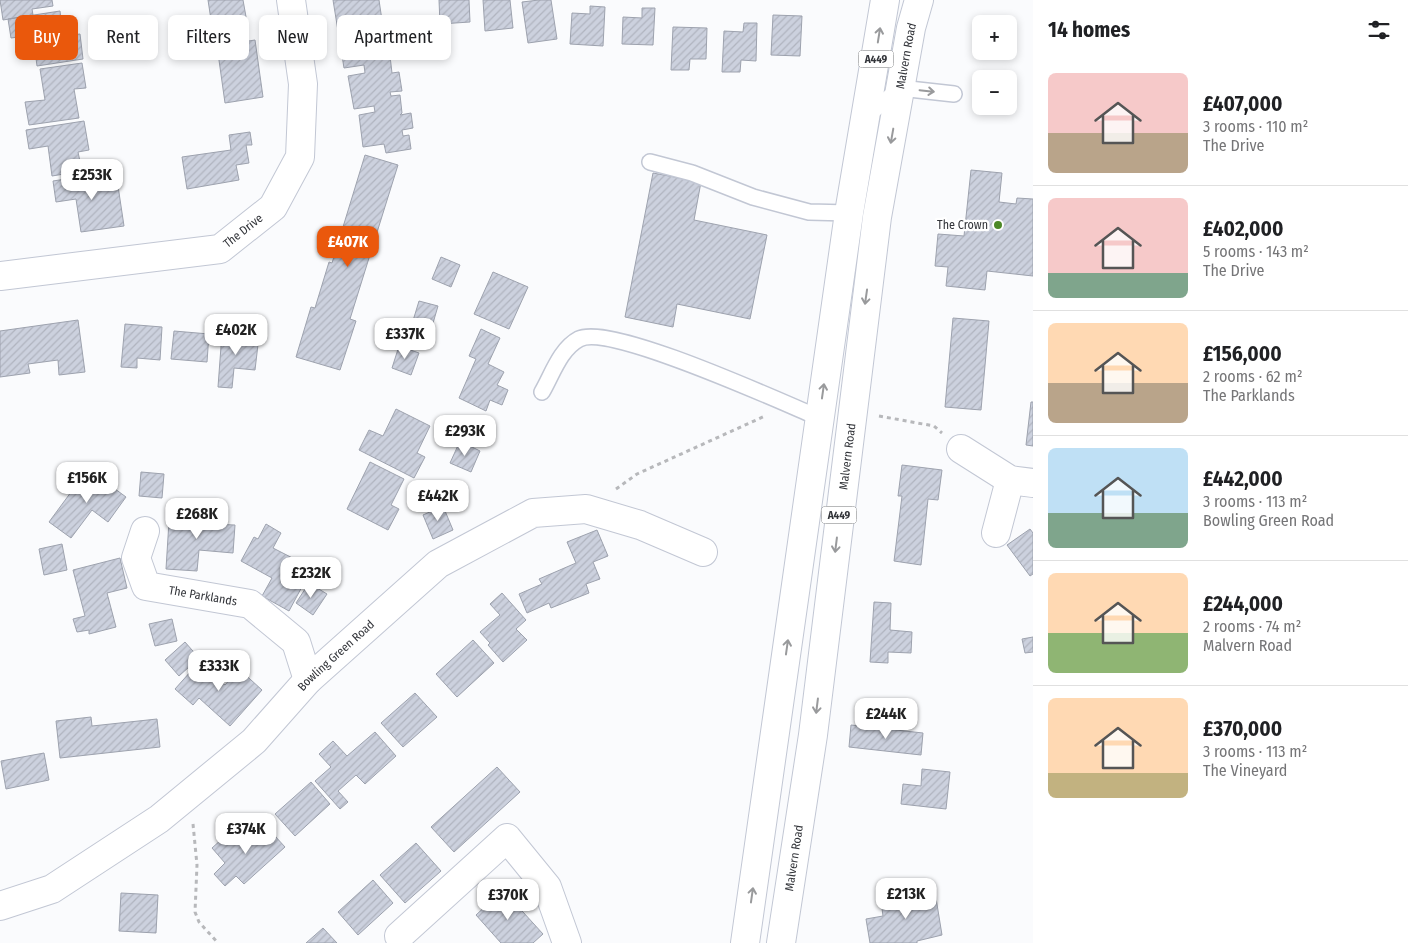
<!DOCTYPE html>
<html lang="en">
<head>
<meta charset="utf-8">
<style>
	:root { --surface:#fff; --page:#f2f2f2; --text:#202124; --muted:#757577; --line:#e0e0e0; --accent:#ea580c }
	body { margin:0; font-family:"Fira Sans Condensed",sans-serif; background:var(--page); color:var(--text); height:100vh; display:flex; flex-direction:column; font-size:19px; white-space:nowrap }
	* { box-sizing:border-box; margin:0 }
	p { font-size:16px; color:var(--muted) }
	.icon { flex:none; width:28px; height:28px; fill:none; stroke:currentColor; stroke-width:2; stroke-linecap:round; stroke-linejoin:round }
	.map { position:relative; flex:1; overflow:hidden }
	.side { display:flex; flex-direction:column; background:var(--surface); width:375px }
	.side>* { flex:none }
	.top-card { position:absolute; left:15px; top:15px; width:475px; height:45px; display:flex; gap:10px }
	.fabs { position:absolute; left:972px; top:15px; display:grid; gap:10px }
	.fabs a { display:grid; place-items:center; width:45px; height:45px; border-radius:8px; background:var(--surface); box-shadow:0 2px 8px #0003; font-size:25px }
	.price { position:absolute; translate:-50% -42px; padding:0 11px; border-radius:10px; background:#fff; color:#222; font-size:16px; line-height:32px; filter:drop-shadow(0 1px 2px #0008) }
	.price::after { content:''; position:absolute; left:50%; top:30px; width:15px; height:11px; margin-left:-8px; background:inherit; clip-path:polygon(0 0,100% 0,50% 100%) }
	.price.active { background:var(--accent); color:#fff }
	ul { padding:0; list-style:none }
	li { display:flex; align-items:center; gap:15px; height:125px; padding:0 15px }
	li+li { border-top:1px solid var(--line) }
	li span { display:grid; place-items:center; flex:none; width:140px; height:100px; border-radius:8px; color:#555 }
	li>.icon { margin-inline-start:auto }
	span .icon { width:60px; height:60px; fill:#fffc; stroke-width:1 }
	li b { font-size:21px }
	h2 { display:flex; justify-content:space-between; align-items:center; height:60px; padding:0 15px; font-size:21px }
	.tag { padding:0 18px; border-radius:8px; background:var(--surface); box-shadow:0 2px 8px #0003; font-size:18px; line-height:45px }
	.tag.active { background:var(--accent); color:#fff }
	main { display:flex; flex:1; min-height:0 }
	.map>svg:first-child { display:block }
	.building { fill:url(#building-hatch); stroke:#9da2ae }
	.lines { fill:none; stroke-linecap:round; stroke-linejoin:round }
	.lane-casing { stroke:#c2c7d4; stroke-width:18 }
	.street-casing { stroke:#c2c7d4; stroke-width:30 }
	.highway-casing { stroke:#c2c7d4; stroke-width:30 }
	.path { stroke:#b7b8bb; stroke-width:3; stroke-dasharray:4 4; stroke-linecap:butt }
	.lane { stroke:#fff; stroke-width:15 }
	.street { stroke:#fff; stroke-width:28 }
	.highway { stroke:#fff; stroke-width:28 }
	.oneway { stroke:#999a9c }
	.poi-dot { fill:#4c8826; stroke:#fff; stroke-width:2 }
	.labels { text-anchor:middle; stroke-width:4.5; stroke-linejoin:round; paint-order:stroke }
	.shield { fill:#fff; stroke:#707275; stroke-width:1 }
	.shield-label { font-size:11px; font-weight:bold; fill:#33353a }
	.street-label { font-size:12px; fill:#33353a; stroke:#fff }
	.poi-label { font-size:12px; fill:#33353a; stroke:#fff; text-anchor:end }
</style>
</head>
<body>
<main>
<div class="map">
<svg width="1033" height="943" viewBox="0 0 1033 943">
	<defs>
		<pattern id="building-hatch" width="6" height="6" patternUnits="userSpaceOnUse" patternTransform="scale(1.25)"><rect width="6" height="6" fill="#ccd1de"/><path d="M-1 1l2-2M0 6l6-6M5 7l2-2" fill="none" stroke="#b0b4bf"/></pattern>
	</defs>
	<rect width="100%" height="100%" fill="#fafbfd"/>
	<path class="building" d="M0,0H52L53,6L32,9L33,15L3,20Z
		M208,0H243L248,28L213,33Z
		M333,0H379L384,34L378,35L381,57L390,56L392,73L399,72L402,91L390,92L391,96L400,95L402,113L400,115L411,113L413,128L402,130L403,136L409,135L411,149L386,153L384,144L363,147L359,115L375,112L374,106L354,109L348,76L365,73L364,65L344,68Z
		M439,0H469L470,22L440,24Z
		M483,0H510L513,28L485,31Z
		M539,0H551L557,39L528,43L522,2Z
		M590,6L605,7L603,46L570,44L572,13L590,14Z
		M642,8H655L653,45L622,44L623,17L642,18Z
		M60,11L63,36L80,34L83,59L37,66L33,35L11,38L8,19Z
		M773,15L802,16L800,56L771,55Z
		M744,23H757L756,61L741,60L740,72H722L724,31L743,32Z
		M673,27L707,28L706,59H690L689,70H671Z
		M255,40L263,97L225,103L217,46Z
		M82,63L86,88L74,89L79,118L29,125L25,102L45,100L40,69Z
		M84,121L89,150L78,152L82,171L52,176L48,146L29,149L26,130Z
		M250,132L252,145H246L249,163L236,165L239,180L187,189L182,157L231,150L229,135Z
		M365,155L398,165L350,319L356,321L340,370L296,357L311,307L315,308L329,262L332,263Z
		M971,170L1002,173L999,202L1016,204L1017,198L1033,199V276L987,271L985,290L946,286L948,267L935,266L938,234L964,236Z
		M104,173L106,188L118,186L124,226L81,232L76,199L56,202L53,181Z
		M653,173L701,182L694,220L767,235L750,319L677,304L673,327L625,317Z
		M441,257L460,265L451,287L432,279Z
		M493,272L528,287L509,329L474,314Z
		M419,301L438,306L431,330L412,324Z
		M953,318L989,321L981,410L945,407Z
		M78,320L85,372L59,375L58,360L28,364L30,373L0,377V331Z
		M125,324L162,327L160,360L137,358V368L121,367Z
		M481,329L500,338L488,364L504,372L497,385L508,390L502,405L490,400L486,411L459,398L476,359L469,356Z
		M174,331L209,334L207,362L171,359Z
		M222,333L259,336L255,370L234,368L232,388L218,387Z
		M399,346L419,353L411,375L392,368Z
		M1031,402H1033V446L1026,445Z
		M396,409L430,426L417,453L425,457L414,478L359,450L369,430L383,436Z
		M460,441L480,451L471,472L450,463Z
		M370,462L404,479L391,505L399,509L388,530L347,509Z
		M902,465L942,470L938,500L928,499L921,565L894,561L902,496H898Z
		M88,469L126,497L108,522L92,510L71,538L49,522Z
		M141,472L164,474L162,498L139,496Z
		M196,503L210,504L209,524L235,525L233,553L199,550L197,571L166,569L169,521L195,523Z
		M443,506L453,530L433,539L423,515Z
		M266,524L281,533L273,548L312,568L289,611L262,596L272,578L241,561L254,537L258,539Z
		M1030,529L1033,533V574L1030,576L1007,545Z
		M597,530L608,556L593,562L600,579L586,584L589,593L551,608L549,603L527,613L519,594L542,584L539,579L576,563L567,542Z
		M62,544L67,570L44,575L39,549Z
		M120,558L127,588L107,593L116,627L89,634V630L77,632L73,619L85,616L73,570Z
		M309,583L327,594L313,615L296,603Z
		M502,593L526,620L516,629L527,640L503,662L488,645L490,643L480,632L500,615L490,604Z
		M874,602L891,603L890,630L912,632L911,653L888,652V663L870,662Z
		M172,619L177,641L155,646L149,624Z
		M1033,637V652L1025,653L1022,639Z
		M473,640L494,663L457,697L436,674Z
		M185,642L199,658L179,676L165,660Z
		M199,662L225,685L239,669L262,690L230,726L199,698L193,705L175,689Z
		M415,693L437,717L403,747L381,723Z
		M91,717L92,726L157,719L160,747L60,758L56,721Z
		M851,725L923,733L921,755L849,747Z
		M375,732L396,756L365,784L356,775L338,791L348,802L340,809L315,781L331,767L319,754L333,741L347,756Z
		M44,753L49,780L6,789L1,761Z
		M497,767L520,792L454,852L431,827Z
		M922,769L950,772L946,809L901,804L903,784L921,786Z
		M311,782L330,804L295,836L275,814Z
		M264,824L285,847L244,884L236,876L225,886L214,874L225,863L212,848L232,830L243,843Z
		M416,843L441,871L405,903L380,875Z
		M373,880L393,903L358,935L338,912Z
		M503,890L543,934L533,943H501L476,915Z
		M935,892L942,935L917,941V943H870L866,919L883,916L881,901Z
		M121,893L158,895L156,933L119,931Z
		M323,928L337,943H306Z"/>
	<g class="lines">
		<g class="lane-casing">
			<path id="lane" d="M866,117L900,88L954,94
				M650,162L692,173L753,197L809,212L849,213
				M542,392C552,375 560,349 579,339C610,323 781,402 820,418"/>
		</g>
		<g class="street-casing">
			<g id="street">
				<path id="s1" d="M0,276L220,249L273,207L300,157L303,84L291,0"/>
				<path d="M961,449L1010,480L1033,483"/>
				<path id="s2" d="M145,531L136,558L146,586L250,604L296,642L308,680"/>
				<path d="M996,533L1010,480"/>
				<path id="s3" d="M0,906L52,889L159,819L254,741L308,680L438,564L533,513L586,509L640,525L703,552"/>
				<path d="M399,936L507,838L547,887L567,943"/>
			</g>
		</g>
		<g class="highway-casing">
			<g id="highway">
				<path d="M745,943L849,213L885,0"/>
				<path id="s4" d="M781,943L813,735L877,217L911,28L919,0"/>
			</g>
		</g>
		<path class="path" d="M879,416L934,426L942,433
			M616,489L637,474L765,416
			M193,824L197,865L195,912L199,922L218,943"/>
		<use href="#lane" class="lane"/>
		<use href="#street" class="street"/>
		<use href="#highway" class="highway"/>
	</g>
	<defs><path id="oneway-shaft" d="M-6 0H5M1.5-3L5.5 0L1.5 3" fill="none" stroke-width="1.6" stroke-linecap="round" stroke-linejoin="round" transform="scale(1.25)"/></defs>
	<g class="oneway">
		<use href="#oneway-shaft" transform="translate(879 35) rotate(-81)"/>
		<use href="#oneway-shaft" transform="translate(927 91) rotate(6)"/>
		<use href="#oneway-shaft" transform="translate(892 136) rotate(100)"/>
		<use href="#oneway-shaft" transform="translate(866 297) rotate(98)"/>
		<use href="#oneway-shaft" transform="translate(823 391) rotate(-82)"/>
		<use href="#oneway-shaft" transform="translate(836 545) rotate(97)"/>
		<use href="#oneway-shaft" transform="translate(787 647) rotate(-82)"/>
		<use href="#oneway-shaft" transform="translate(817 706) rotate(97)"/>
		<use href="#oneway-shaft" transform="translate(752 895) rotate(-82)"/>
	</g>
	<circle class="poi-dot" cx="998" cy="225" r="5"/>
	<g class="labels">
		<g class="shield">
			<rect x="858.5" y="50.5" width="35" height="17" rx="4"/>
			<rect x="821.5" y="506.5" width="35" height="17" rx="4"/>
		</g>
		<g class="shield-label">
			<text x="876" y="63">A449</text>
			<text x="839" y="519">A449</text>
		</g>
		<g class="street-label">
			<text dy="4" stroke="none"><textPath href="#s4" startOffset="896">Malvern Road</textPath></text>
			<text dy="4" stroke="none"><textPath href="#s1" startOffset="251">The Drive</textPath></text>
			<text dy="4" stroke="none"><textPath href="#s4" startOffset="491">Malvern Road</textPath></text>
			<text dy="4" stroke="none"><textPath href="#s2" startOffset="116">The Parklands</textPath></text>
			<text dy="4" stroke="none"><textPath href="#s3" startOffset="424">Bowling Green Road</textPath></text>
			<text dy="4" stroke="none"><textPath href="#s4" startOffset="86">Malvern Road</textPath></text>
		</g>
		<g class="poi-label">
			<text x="988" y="229">The Crown</text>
		</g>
	</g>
</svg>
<div class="fabs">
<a>+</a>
<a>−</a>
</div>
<b class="price" style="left:92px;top:201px">£253K</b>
<b class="price active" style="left:348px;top:268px">£407K</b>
<b class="price" style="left:236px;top:356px">£402K</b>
<b class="price" style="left:405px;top:360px">£337K</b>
<b class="price" style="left:465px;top:457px">£293K</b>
<b class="price" style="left:87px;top:504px">£156K</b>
<b class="price" style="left:438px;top:522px">£442K</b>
<b class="price" style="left:197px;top:540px">£268K</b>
<b class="price" style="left:311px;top:599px">£232K</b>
<b class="price" style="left:219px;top:692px">£333K</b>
<b class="price" style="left:886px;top:740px">£244K</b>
<b class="price" style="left:246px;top:855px">£374K</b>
<b class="price" style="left:906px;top:920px">£213K</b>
<b class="price" style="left:508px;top:921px">£370K</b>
<div class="top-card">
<a class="tag active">Buy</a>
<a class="tag">Rent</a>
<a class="tag">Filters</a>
<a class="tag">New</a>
<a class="tag">Apartment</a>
</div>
</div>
<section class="side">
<h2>14 homes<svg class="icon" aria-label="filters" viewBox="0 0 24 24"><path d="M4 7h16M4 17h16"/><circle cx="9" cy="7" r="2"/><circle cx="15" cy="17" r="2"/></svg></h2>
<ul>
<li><span style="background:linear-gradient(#f6c9c9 60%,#b9a48a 0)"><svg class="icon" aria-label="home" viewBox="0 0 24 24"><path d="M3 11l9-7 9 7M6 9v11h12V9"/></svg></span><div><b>£407,000</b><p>3 rooms · 110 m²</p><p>The Drive</p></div></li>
<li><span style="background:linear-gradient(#f6c9c9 75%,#7fa58c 0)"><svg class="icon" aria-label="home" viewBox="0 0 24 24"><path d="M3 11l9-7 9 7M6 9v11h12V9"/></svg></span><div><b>£402,000</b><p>5 rooms · 143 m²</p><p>The Drive</p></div></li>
<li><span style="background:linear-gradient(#ffd9b3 60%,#b9a48a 0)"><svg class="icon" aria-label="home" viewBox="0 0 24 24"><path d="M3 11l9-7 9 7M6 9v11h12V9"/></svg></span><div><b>£156,000</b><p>2 rooms · 62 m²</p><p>The Parklands</p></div></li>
<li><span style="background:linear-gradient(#bfe0f5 65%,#7fa58c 0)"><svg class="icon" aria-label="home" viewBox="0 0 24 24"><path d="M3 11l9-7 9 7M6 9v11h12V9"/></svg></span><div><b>£442,000</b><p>3 rooms · 113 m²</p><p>Bowling Green Road</p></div></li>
<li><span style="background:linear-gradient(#ffd9b3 60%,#8fb573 0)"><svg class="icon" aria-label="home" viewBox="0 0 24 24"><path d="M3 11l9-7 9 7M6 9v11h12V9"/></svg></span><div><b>£244,000</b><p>2 rooms · 74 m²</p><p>Malvern Road</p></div></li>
<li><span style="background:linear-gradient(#ffd9b3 75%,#c2b280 0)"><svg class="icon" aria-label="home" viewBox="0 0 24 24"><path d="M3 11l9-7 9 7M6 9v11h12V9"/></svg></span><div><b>£370,000</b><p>3 rooms · 113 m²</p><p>The Vineyard</p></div></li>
</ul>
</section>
</main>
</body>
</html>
